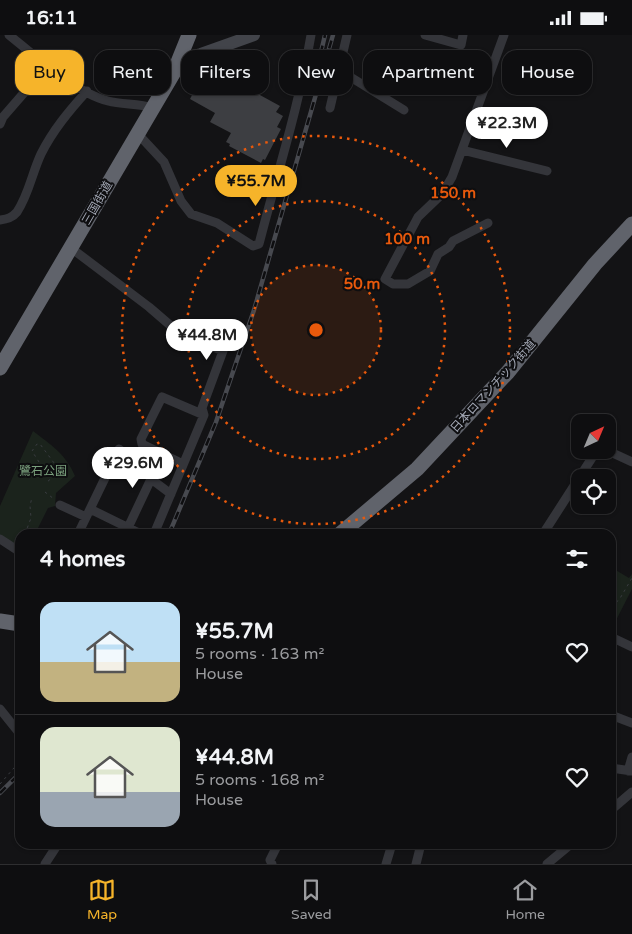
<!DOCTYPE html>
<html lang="en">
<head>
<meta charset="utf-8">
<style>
	:root { --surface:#0e0e10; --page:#171719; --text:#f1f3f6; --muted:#9b9c9f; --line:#2e2e30; --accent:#f6b42a }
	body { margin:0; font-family:"Varela Round","Noto Sans JP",sans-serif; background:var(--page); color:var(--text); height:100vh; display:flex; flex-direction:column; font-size:19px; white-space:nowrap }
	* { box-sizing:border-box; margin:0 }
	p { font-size:16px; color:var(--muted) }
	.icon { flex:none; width:28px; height:28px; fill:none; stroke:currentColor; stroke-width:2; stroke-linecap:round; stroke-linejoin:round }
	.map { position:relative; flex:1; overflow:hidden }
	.sheet { position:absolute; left:15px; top:494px; width:601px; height:320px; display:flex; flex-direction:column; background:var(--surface); border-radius:15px; box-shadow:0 1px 4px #0004,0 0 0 1px var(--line) }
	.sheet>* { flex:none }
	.hud { position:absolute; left:15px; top:15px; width:602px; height:45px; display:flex; gap:10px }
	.needle { width:32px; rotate:44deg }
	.tools { position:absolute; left:571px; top:379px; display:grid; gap:10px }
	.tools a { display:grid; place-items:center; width:45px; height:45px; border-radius:10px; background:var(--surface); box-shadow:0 1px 4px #0004,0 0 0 1px var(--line); font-size:25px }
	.price { position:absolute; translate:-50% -42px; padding:0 11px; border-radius:18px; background:#fff; color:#222; font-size:16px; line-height:32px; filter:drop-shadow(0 1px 2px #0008) }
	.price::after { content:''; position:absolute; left:50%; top:30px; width:15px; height:11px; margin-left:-8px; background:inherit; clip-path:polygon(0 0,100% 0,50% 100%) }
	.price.on { background:var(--accent); color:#111 }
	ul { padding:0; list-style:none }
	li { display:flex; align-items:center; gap:15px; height:125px; padding:0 25px }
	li+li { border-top:1px solid var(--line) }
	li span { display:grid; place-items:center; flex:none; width:140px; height:100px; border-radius:15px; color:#555 }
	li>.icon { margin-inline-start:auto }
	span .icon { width:60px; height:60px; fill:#fffc; stroke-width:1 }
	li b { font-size:21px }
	h2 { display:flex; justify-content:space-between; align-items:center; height:60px; padding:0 25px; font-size:21px }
	.tag { padding:0 18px; border-radius:15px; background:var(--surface); box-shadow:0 1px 4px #0004,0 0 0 1px var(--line); font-size:18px; line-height:45px }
	.tag.on { background:var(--accent); color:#111 }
	.status { display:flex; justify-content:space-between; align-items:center; height:35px; padding:0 25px; background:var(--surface); direction:ltr }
	.status svg { height:14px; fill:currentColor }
	.tabs { display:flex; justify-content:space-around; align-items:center; height:70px; border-top:1px solid var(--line); background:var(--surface); font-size:14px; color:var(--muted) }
	.tabs a { display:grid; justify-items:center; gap:2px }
	.tabs .on { color:var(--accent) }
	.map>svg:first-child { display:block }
	.green { fill:#1b231c }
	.building { fill:#3d3e42 }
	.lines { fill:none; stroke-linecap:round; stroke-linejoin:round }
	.path { stroke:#3a3c41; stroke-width:1; stroke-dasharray:2.5 4; stroke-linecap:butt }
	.street { stroke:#34353a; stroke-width:9 }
	.secondary { stroke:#42444a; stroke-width:12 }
	.highway { stroke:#60636b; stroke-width:15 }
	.rail-casing { stroke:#47494f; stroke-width:4.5 }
	.rail { stroke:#0e0e10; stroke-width:2.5; stroke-dasharray:8; stroke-linecap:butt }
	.ring { fill:none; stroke:#e8590c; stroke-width:2.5; stroke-dasharray:2.5 5 }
	.labels { text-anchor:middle; stroke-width:4; stroke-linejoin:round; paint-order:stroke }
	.street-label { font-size:12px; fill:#a4a9b6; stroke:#0e0e10 }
	.park-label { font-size:12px; fill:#7ba17e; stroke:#0e0e10 }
	.centre { fill:#e8590c; stroke:#0e0e10; stroke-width:2.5 }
	.ring-label { font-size:15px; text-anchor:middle; font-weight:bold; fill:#e8590c; stroke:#0e0e10; stroke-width:4; stroke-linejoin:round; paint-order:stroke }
</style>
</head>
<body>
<div class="status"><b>16:11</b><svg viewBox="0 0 49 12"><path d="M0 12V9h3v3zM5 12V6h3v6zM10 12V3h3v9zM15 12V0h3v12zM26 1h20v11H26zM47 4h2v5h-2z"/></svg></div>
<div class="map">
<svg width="632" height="829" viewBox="0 0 632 829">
	<rect width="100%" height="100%" fill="#131315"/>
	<path class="green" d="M33,396C51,410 66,419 75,441L56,458L55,471L48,473L35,499H20V517L0,503V471Z
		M611,529L615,531L614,534L629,543L632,539V554L611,595Z"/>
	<path class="building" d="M203,39L219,47L221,43L240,53L242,50L280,71L276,77L283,81L277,92L281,94L265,125L263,124L261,128L229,111L230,109L226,107L231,98L210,87L215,78L190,64Z"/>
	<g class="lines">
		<path class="path" d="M39,440V427L32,416L37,409H40L60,436L47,447
			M45,457L54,464
			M25,499L31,483L30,471L32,462
			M611,571L619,565L632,543
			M0,749L20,726"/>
		<path class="street" d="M9,0C35,21 76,58 108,66C123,70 138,68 153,73
			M425,0L461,10L463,0
			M339,35L404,75
			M330,73L347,0
			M0,89L3,82L43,36L49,32
			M138,99L164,127L181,166L191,179L217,188L253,211L259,209C277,139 299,71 311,0
			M462,115L547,136
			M0,185C7,184 12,183 17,177C29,159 32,138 41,119C53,95 69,76 87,56
			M488,188L453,206L449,212L438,219L430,236L408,249H393L385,244L418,182L442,159L452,142L504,0
			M71,213L149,272L178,297L223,316L202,373L204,380L154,499
			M606,415L632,427
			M183,429L142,409L141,404L162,362L204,380
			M151,444L171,459
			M60,470L86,482
			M90,474L141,499
			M78,499L119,414L149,439L151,444L125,499
			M543,499L597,415
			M0,504L20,517
			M611,602L632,612
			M0,674L20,699
			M611,680L632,688
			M611,733L632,736
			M628,736L632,722
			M611,775L632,757
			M45,829L58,809
			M272,829L270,825L278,809
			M386,829L392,809
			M416,829L421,809
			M547,829L571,809"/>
		<path class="secondary" d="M180,24L201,19L254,0"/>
		<path class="highway" d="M0,333L174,37L189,0
			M340,499L417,434L508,337L595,229L632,189
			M0,586L20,589"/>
		<g class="rail-casing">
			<path id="rail" d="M317,34L325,0
				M169,499L216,387L254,275L333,0
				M0,758L20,738"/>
		</g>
		<use href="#rail" class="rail"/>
	</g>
	<circle cx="316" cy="295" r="65" fill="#e8590c" fill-opacity=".12"/>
	<g class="ring">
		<circle cx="316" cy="295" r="65"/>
		<circle cx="316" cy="295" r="129"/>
		<circle cx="316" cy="295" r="194"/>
	</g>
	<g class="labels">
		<g class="street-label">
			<text transform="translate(97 168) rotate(-60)" y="4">三国街道</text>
			<text transform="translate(493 351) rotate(-48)" y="4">日本ロマンチック街道</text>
		</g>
		<g class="park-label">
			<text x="43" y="440">鷺石公園</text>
		</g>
	</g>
	<circle cx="316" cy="295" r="8" class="centre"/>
	<g class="ring-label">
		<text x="453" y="163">150 m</text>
		<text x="407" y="209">100 m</text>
		<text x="362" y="254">50 m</text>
	</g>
</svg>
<div class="tools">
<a><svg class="needle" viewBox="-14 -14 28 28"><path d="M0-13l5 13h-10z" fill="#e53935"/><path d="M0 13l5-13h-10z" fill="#9b9c9f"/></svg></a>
<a><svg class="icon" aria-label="locate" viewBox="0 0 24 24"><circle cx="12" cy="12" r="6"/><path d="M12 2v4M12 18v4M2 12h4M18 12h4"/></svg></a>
</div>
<b class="price" style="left:507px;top:114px">¥22.3M</b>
<b class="price on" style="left:256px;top:172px">¥55.7M</b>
<b class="price" style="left:207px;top:326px">¥44.8M</b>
<b class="price" style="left:133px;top:454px">¥29.6M</b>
<div class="hud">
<a class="tag on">Buy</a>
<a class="tag">Rent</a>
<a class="tag">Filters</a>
<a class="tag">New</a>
<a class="tag">Apartment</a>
<a class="tag">House</a>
</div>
<section class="sheet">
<h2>4 homes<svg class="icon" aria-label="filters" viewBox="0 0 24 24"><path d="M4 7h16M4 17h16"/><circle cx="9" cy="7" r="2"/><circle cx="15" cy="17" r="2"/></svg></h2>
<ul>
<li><span style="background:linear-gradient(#bfe0f5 60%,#c2b280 0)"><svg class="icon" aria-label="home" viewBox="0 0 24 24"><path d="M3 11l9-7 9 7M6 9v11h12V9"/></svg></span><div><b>¥55.7M</b><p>5 rooms · 163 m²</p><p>House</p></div><svg class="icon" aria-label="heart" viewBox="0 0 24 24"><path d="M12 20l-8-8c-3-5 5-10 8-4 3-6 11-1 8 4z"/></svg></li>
<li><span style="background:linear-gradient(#dfe7d0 65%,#9aa5b1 0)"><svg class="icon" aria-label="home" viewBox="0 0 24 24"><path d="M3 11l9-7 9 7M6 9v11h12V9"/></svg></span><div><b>¥44.8M</b><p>5 rooms · 168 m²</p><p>House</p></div><svg class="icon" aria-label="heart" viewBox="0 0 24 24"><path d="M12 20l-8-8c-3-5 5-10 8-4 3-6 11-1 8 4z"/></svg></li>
</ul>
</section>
</div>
<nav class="tabs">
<a class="on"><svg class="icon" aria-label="map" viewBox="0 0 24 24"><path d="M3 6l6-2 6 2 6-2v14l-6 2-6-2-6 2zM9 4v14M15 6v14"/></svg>Map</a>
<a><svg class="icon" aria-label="saved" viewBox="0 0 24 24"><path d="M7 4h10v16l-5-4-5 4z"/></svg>Saved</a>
<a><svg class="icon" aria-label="home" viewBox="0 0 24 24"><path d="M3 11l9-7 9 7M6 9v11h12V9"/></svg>Home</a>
</nav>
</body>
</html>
